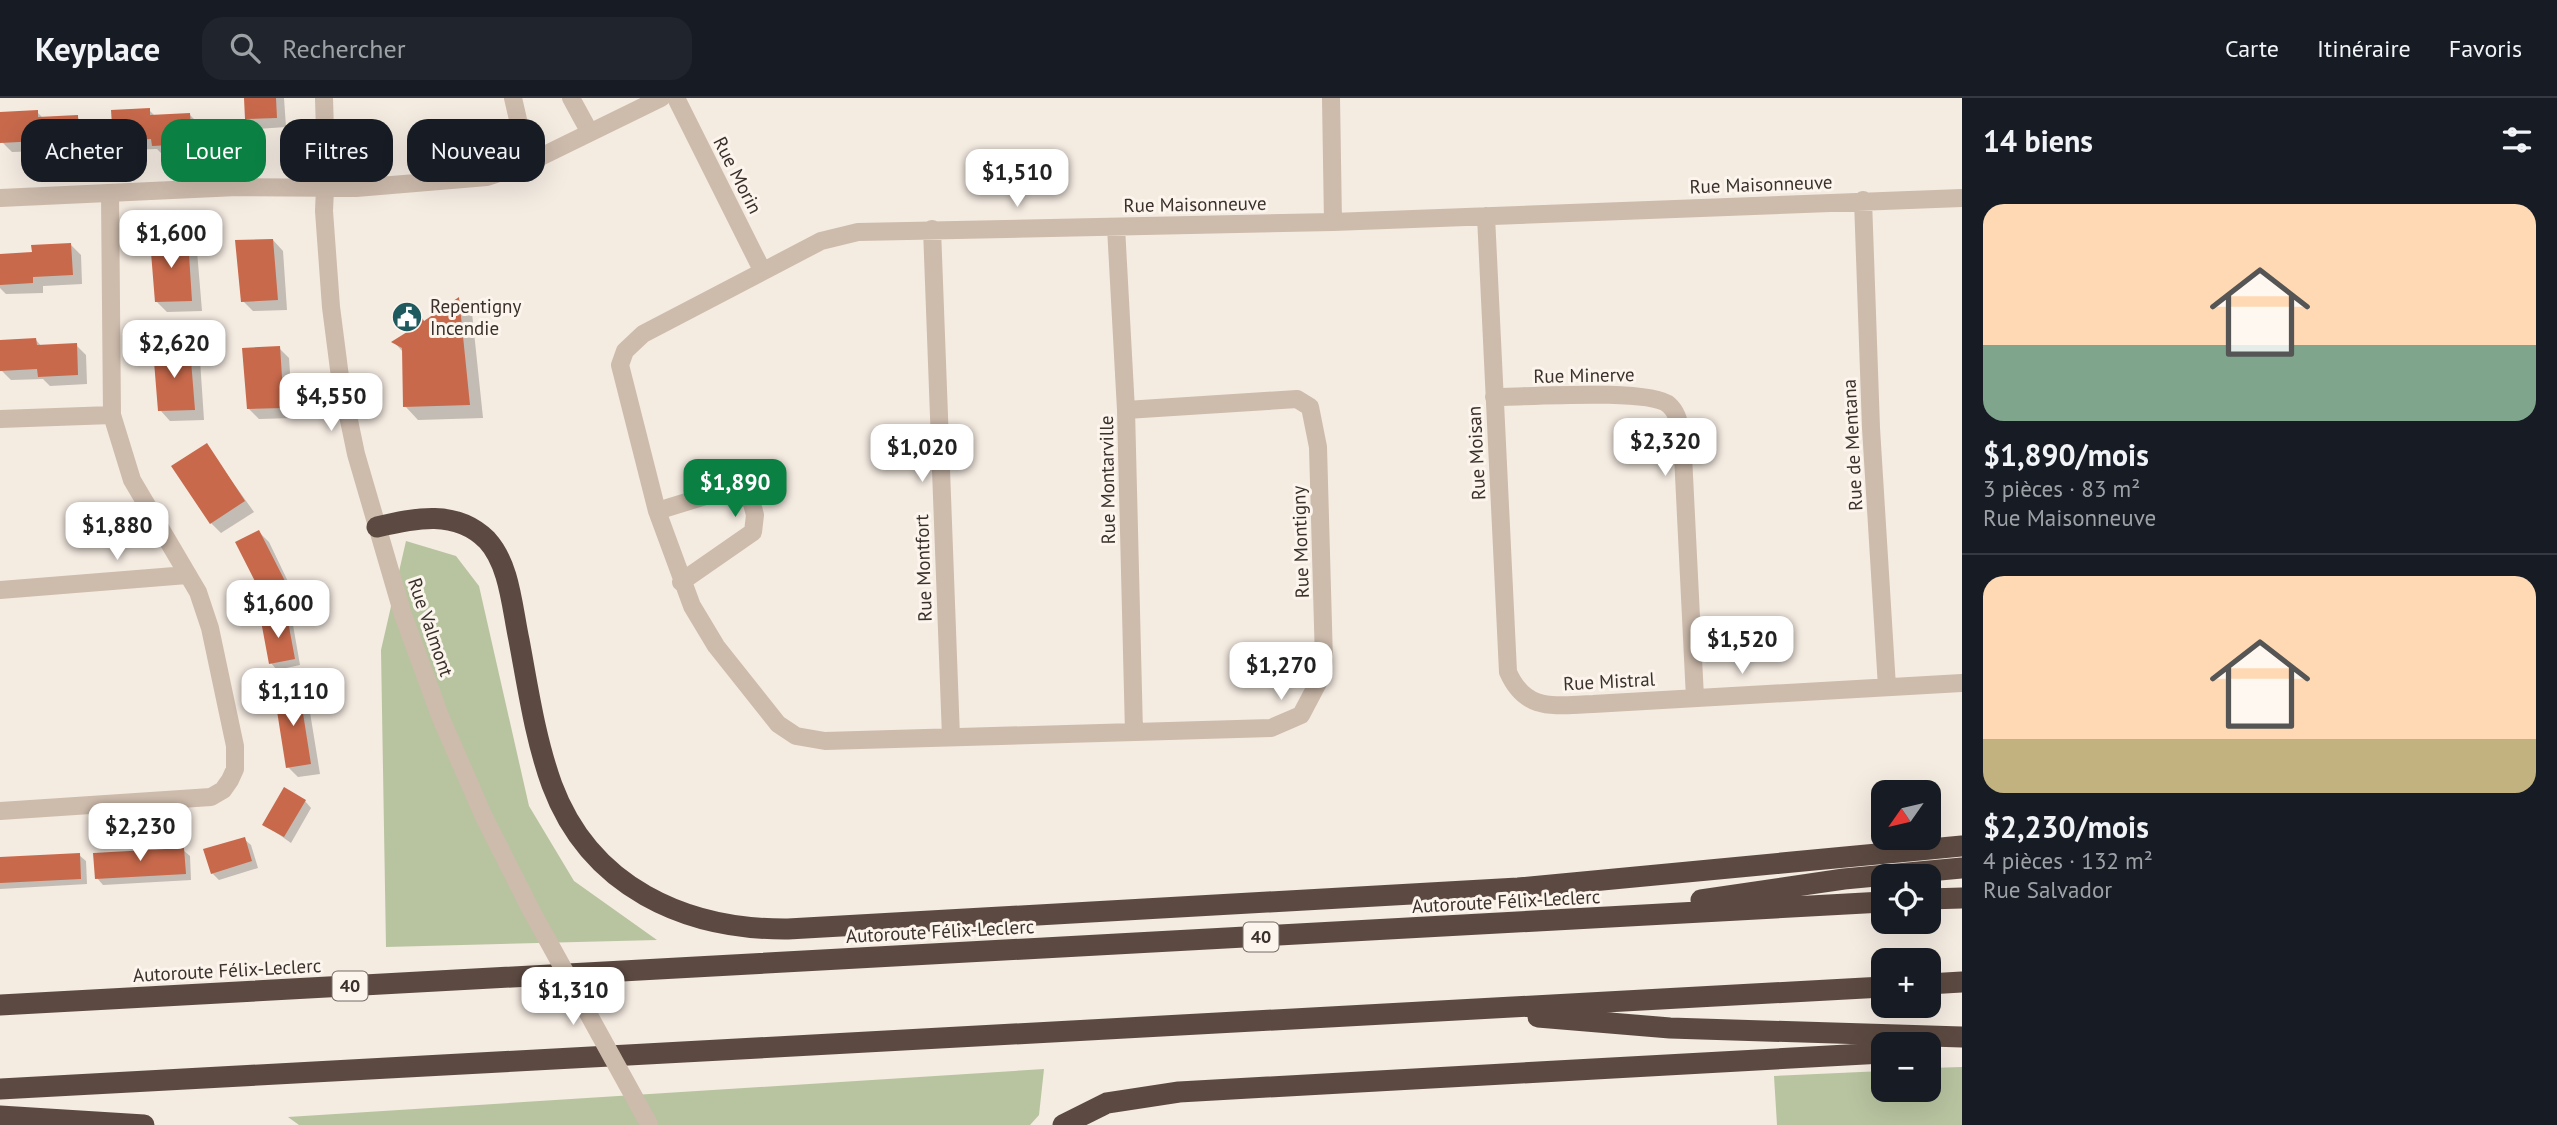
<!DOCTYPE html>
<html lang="fr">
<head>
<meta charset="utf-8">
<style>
	:root { --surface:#171b24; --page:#20242c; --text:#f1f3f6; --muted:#9ea1a6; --line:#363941; --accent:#0b8043 }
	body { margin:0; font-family:"PT Sans",sans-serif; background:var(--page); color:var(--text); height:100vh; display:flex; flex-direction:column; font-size:26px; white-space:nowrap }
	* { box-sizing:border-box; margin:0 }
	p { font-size:23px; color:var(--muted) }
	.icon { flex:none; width:38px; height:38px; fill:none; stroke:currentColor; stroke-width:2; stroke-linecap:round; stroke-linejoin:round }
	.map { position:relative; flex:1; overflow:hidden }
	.drawer { display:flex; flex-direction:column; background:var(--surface); width:595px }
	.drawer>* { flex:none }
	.guide { position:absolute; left:21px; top:21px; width:665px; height:63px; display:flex; gap:14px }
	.needle { width:46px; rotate:236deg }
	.buttons { position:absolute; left:1871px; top:682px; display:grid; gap:14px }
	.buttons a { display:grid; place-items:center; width:70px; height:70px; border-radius:14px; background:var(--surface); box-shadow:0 7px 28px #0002; font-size:35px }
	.price { position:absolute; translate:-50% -60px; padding:0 16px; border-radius:14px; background:#fff; color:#222; font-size:23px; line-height:46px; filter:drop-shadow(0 2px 4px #0008) }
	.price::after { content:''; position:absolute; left:50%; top:42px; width:21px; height:16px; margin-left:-10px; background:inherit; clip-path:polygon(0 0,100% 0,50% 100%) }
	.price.current { background:var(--accent); color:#fff }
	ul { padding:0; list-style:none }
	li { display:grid; align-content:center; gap:14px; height:371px; padding:0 21px }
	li+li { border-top:2px solid var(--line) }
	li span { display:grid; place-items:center; height:217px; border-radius:21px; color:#555 }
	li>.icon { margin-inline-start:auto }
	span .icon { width:126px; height:126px; fill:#fffc; stroke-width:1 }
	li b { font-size:30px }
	h2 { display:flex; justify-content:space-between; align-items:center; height:84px; padding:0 21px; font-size:30px }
	.tag { padding:0 24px; border-radius:21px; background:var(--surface); box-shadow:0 7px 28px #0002; font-size:24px; line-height:63px }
	.tag.current { background:var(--accent); color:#fff }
	header { display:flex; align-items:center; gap:42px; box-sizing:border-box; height:98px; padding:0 35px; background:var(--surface); border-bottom:2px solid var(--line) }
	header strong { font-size:33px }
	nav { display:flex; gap:38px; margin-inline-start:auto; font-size:24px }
	.search { width:490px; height:63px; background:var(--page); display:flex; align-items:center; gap:18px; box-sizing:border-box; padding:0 24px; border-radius:21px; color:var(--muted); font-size:26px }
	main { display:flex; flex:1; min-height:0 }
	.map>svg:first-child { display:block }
	.green { fill:#b8c4a0 }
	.shadow { fill:#0003 }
	.building { fill:#c8694b }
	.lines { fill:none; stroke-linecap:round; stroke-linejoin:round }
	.minor { stroke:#cdbbac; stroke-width:18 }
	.tertiary { stroke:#cdbbac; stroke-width:18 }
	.motorway { stroke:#5c4a42; stroke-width:21 }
	.tertiary-bridge { stroke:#cdbbac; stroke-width:18 }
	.labels { text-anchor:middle; stroke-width:6; stroke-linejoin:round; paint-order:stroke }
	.shield { fill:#fbf5ee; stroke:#756b66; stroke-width:2 }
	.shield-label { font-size:18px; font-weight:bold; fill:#3b302b }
	.street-label { font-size:19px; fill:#3b302b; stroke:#fbf5ee }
	.poi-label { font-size:19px; fill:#3b302b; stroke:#fbf5ee; text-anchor:start }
</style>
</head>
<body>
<header>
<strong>Keyplace</strong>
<div class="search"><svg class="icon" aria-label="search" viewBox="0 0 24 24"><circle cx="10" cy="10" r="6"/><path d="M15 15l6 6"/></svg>Rechercher</div>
<nav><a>Carte</a><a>Itinéraire</a><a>Favoris</a></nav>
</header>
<main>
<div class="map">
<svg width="1962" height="1027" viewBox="0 0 1962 1027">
	<rect width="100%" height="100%" fill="#f4ebe1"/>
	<path class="green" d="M406,443L456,458L479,488L529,708L574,783L657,842L386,849L381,552Z
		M1962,969V1027H1777L1774,978L1883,973V992H1928L1929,970Z
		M1044,971L1039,1017L1030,1027H299L288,1019Z"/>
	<path class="shadow" d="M246,0H284L286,29L257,31L247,20Z
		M149,12L155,18L190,17L200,27L201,56L164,58L157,51L125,52L114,42Z
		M37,14L43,20L77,19L87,29L89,58L51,60L44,53L12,54L2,44Z
		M273,142L283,153L287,212L253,213L243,203Z
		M187,143L197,153L202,213L167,214L157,204Z
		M71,147L81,157L82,186L43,188V195L6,196L0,190V158L33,156Z
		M459,202L472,215L483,320L418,322L405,308L403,254L394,244L409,235L411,211L425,224Z
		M36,242L42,249L76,247L86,257L87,286L50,288L43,281L11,282L1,272L0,244Z
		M279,250L289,260L293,320L259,321L249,311Z
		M190,252L200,262L204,322L170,323L160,312Z
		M206,347L254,414L221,435L211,425Z
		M259,434L269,444L294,496L273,506L263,496Z
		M286,520L293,527L300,567L277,572L271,565Z
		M298,591L308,602L320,676L298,679L288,669Z
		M305,703L311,710L291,745L264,726Z
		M244,741L251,747L258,770L219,782L212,775Z
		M183,752L190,758L191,782L103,787L97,780Z
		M79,757L86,763L87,786L0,791V761Z"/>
	<path class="building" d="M244,0H276L277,20L245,21Z
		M150,10V17L190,15L192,46L152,48L151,41L113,43L111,12Z
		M38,12V19L78,17L79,48L39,50V43L0,45V14Z
		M188,141L192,203L155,204L150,142Z
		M273,141L278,202L241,204L235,142Z
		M71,145L73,177L33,179V185L0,187V156L32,154L31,147Z
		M459,199L470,307L403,309L402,250L391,244L407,234L397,214L412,209L416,224L422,220L424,223Z
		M36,240L37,247L77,245L78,277L38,279L37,271L0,273V242Z
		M280,248L284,310L247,311L242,250Z
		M190,250L195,312L158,313L153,251Z
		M207,345L245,403L210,426L171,368Z
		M259,432L286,485L262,497L235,444Z
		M287,518L295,561L269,566L261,523Z
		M299,590L311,666L286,670L274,594Z
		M284,689L306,702L284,739L262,727Z
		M245,739L252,763L211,776L203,751Z
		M184,750L186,776L95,781L93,755Z
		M80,755L81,781L0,785V759Z"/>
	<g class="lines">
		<path class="minor" d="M513,0L528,65
			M571,0L589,33
			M676,0L762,172
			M1331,0L1333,124
			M1863,102L1871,330L1887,589
			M1486,118L1508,574C1526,615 1555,607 1593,606L1962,585
			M1116,129L1126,312L1134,634
			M932,131L951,639
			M1494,299C1526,299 1650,290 1669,307C1678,315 1679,326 1682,337L1695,600
			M1126,312L1297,301L1310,309L1318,349L1324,563L1320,581L1301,617L1271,630L825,643L796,638L778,626L716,548L692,508L657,413L620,267L625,253L643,236L821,143L858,134L1333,124L1962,100
			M0,321L112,317
			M657,413L725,392L751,402L755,417L753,434L681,484
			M0,492L187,477
			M0,713L211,699L223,692L230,682L235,671V648L210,530L198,494L132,382L112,317L110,95"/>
		<path class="tertiary" d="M324,0L326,68L324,113L331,209L340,279L356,356L403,517L440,618L484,719L531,812
			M0,100L237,89L356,90L487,79L528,65L661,0"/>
		<path class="motorway" d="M377,429C415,420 456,411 487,442C510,467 512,510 519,542C528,590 535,640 552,687C590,789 685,832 788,831L1518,790L1962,748
			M1928,801L1962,800
			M1701,802L1844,781L1962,770
			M1928,886L1962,884
			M0,907L1883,804
			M1538,919L1670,930L1962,939
			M0,991L1883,889
			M0,1018L144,1027
			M1063,1027L1107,1005L1179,994L1883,955"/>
		<path class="tertiary-bridge" d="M531,812L649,1026"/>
	</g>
	<defs>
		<g id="civic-disc" transform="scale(1.575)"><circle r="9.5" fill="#1f5a5e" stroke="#fbf5ee"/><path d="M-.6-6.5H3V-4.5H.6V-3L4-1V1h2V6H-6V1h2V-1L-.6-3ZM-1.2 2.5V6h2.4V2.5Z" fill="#fff"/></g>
	</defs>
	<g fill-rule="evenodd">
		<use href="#civic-disc" x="407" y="219"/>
	</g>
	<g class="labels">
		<g class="shield">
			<rect x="1243.5" y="824.5" width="35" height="29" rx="5"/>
			<rect x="332.5" y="873.5" width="35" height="29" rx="5"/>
		</g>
		<g class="shield-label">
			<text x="1261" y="845">40</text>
			<text x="350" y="894">40</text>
		</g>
		<g class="street-label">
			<text transform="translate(738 77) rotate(63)" y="7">Rue Morin</text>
			<text transform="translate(1761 86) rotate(-2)" y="7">Rue Maisonneuve</text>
			<text transform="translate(1195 106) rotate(-1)" y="7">Rue Maisonneuve</text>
			<text transform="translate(1584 277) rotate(-1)" y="7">Rue Minerve</text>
			<text transform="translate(1852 347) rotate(-93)" y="7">Rue de Mentana</text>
			<text transform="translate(1476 355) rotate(-93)" y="7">Rue Moisan</text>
			<text transform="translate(1107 382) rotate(-91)" y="7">Rue Montarville</text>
			<text transform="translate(1300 444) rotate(-92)" y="7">Rue Montigny</text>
			<text transform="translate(923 470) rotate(-92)" y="7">Rue Montfort</text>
			<text transform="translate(431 529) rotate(71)" y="7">Rue Valmont</text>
			<text transform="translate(1609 583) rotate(-3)" y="7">Rue Mistral</text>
			<text transform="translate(1506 803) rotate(-3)" y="7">Autoroute Félix-Leclerc</text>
			<text transform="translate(940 833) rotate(-3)" y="7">Autoroute Félix-Leclerc</text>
			<text transform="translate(227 872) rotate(-3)" y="7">Autoroute Félix-Leclerc</text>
		</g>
		<g class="poi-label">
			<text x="430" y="215">Repentigny<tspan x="430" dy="22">Incendie</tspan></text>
		</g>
	</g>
</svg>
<div class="buttons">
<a><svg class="needle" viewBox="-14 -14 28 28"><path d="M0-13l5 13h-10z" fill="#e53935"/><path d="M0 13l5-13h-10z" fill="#9ea1a6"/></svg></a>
<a><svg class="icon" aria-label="locate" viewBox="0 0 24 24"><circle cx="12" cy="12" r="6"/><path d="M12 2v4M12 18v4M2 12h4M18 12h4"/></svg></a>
<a>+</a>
<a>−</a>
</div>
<b class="price" style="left:1017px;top:111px">$1,510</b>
<b class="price" style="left:171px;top:172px">$1,600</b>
<b class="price" style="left:174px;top:282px">$2,620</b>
<b class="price" style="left:331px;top:335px">$4,550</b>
<b class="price" style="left:1665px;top:380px">$2,320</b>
<b class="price" style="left:922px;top:386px">$1,020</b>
<b class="price current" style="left:735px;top:421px">$1,890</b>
<b class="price" style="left:117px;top:464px">$1,880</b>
<b class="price" style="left:278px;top:542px">$1,600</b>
<b class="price" style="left:1742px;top:578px">$1,520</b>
<b class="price" style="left:1281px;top:604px">$1,270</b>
<b class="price" style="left:293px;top:630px">$1,110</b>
<b class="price" style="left:140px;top:765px">$2,230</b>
<b class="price" style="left:573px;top:929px">$1,310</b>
<div class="guide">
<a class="tag">Acheter</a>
<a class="tag current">Louer</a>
<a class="tag">Filtres</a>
<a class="tag">Nouveau</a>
</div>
</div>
<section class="drawer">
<h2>14 biens<svg class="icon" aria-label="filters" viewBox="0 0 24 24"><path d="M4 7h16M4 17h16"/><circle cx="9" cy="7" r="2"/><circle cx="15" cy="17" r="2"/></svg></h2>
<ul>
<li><span style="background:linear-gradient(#ffd9b3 65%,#7fa58c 0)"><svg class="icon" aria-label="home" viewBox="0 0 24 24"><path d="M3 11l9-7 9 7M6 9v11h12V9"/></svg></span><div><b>$1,890/mois</b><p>3 pièces · 83 m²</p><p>Rue Maisonneuve</p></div></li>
<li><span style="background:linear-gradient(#ffd9b3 75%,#c2b280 0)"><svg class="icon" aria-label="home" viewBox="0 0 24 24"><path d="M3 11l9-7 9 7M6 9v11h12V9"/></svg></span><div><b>$2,230/mois</b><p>4 pièces · 132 m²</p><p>Rue Salvador</p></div></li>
</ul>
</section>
</main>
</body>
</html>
